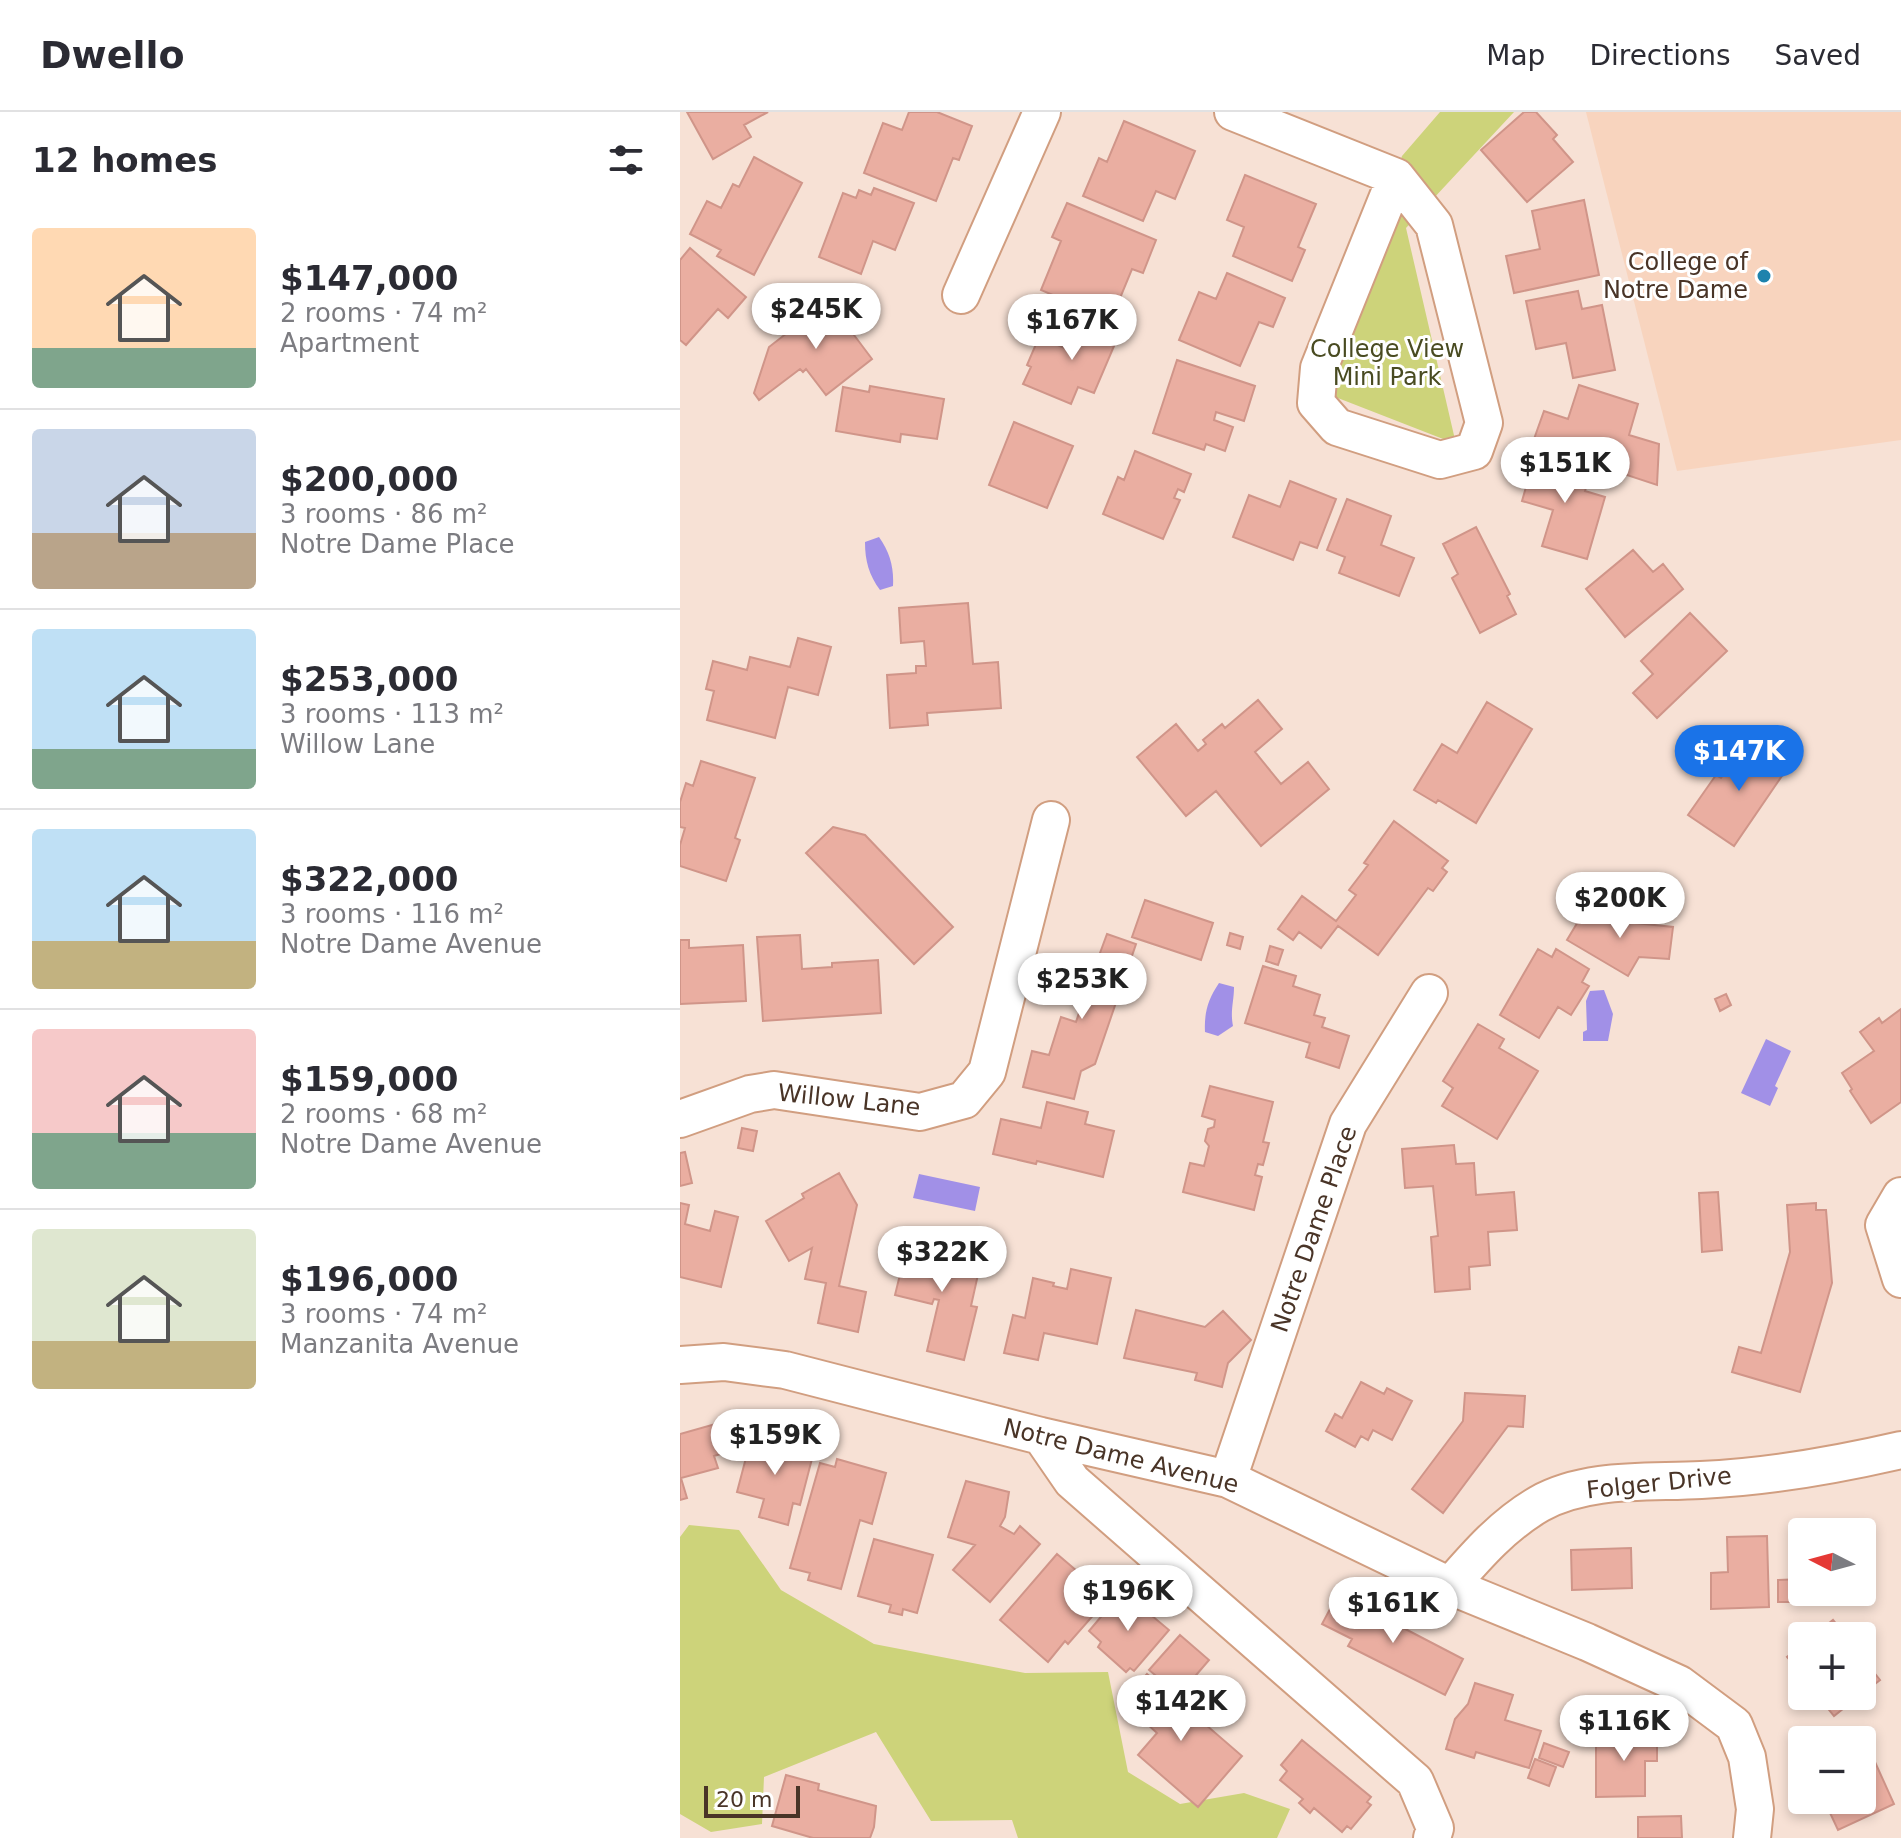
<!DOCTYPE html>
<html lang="en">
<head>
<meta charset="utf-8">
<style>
	:root { --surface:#fff; --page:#f7f7f7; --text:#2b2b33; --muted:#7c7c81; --line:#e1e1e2; --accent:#1a73e8 }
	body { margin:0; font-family:"DejaVu Sans",sans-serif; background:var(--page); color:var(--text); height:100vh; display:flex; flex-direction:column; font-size:30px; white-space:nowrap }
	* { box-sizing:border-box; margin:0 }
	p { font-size:26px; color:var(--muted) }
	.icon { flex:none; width:44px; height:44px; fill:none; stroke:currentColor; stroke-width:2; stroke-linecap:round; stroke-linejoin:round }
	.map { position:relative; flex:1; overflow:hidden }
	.side { display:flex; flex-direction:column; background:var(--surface); width:680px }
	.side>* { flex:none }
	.needle { width:52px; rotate:276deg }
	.tools { position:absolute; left:1108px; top:1406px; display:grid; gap:16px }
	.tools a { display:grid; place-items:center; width:88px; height:88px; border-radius:8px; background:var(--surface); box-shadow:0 4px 12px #0003; font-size:40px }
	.scale { position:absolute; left:24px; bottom:20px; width:96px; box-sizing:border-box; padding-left:8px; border:4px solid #493427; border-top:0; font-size:22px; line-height:28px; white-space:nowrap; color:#493427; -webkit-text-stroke:6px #fff; paint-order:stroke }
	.price { position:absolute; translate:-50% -68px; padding:0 18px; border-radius:28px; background:#fff; color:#222; font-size:26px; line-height:52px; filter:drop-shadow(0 2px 4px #0008) }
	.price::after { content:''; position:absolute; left:50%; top:48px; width:24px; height:18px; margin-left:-12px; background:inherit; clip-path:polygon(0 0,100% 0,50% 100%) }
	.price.active { background:var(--accent); color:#fff }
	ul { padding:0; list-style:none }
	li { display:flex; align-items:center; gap:24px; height:200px; padding:0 32px }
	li+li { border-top:2px solid var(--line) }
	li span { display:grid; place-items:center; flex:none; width:224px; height:160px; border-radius:8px; color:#555 }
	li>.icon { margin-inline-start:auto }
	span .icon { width:96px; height:96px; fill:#fffc; stroke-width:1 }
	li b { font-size:34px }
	h2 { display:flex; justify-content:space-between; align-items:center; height:96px; padding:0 32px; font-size:34px }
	header { display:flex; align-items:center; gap:48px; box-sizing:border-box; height:112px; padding:0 40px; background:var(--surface); border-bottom:2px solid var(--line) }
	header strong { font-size:38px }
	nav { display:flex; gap:44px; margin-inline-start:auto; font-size:28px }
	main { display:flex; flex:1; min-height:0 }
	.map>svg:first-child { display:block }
	.built { fill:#f8d4be }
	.green { fill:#cdd37a }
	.water { fill:#a190e7 }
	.building { fill:#eaaea1; stroke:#d09589; stroke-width:2 }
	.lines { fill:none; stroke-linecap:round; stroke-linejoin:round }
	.street-casing { stroke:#d19e80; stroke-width:40 }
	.street { stroke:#fff; stroke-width:36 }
	.poi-dot { fill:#1e83ad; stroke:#fff; stroke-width:3 }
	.labels { text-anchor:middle; stroke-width:6; stroke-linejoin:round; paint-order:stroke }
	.poi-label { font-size:24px; fill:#493427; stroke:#fff; text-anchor:end }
	.park-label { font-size:24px; fill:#494b21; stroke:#fff }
	.street-label { font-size:24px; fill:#493427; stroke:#fff }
</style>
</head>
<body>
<header>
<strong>Dwello</strong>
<nav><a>Map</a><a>Directions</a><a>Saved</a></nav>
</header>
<main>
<section class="side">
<h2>12 homes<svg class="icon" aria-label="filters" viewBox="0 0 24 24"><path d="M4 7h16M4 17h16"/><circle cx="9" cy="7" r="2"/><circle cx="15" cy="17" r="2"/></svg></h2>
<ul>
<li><span style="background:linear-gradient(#ffd9b3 75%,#7fa58c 0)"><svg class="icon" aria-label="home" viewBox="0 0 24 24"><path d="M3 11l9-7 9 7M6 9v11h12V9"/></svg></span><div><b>$147,000</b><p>2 rooms · 74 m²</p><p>Apartment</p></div></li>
<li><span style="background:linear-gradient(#c9d6e8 65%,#b9a48a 0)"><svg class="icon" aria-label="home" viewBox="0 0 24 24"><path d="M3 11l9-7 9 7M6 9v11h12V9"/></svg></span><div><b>$200,000</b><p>3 rooms · 86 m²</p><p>Notre Dame Place</p></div></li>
<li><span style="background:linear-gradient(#bfe0f5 75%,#7fa58c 0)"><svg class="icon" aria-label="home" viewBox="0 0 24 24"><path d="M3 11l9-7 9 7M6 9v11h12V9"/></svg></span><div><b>$253,000</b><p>3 rooms · 113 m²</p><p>Willow Lane</p></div></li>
<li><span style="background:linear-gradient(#bfe0f5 70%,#c2b280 0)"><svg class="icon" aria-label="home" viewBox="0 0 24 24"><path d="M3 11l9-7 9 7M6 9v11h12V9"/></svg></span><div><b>$322,000</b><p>3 rooms · 116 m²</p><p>Notre Dame Avenue</p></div></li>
<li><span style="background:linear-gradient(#f6c9c9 65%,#7fa58c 0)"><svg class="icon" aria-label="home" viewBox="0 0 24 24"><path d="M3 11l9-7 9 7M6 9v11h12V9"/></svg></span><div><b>$159,000</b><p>2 rooms · 68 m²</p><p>Notre Dame Avenue</p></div></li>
<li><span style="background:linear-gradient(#dfe7d0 70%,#c2b280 0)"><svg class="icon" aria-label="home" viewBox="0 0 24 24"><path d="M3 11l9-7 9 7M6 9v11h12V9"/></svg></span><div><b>$196,000</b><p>3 rooms · 74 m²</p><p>Manzanita Avenue</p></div></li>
</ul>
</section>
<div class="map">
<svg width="1221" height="1726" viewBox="0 0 1221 1726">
	<rect width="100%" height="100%" fill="#f7e1d5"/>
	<path class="built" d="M906,0H1221V328L997,359Z"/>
	<path class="green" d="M760,0H834L726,116L776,332L645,281L722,44Z
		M9,1413L59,1418L101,1478L194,1532L345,1561L428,1560L448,1660L500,1692L564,1681L610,1697L597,1726H338L332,1708L251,1709L196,1620L84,1665L82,1712L31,1720L0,1702V1425Z"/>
	<path class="water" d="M199,425C210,441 214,455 213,474L200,478C189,463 185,449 185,430Z
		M539,871L554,875C554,890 550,898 553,914L538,924L525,920C524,901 528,887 539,871Z
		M924,878L933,902L928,929H903V920L907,918L906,889L910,879Z
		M1086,927L1111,939L1095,974L1098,976L1090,994L1061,981Z
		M239,1062L300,1075L295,1099L233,1086Z"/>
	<path class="building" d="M7,0H88L64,13L71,25L33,47Z
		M229,0H257L292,14L279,48L273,46L256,89L184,61L203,11L222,18Z
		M844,0H856L877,23L873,27L893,50L847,90L801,38Z
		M444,9L515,39L495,87L476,79L463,109L403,84L419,46L427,50Z
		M74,45L122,71L74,163L37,144L41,138L10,122L27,89L41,96L53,72L59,75Z
		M565,63L636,92L618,135L625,138L612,169L553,144L564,115L547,108Z
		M194,76L234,91L215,138L193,129L181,162L139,145L163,81L176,86L179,78L191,83Z
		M904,88L919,163L834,181L826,144L860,137L852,99Z
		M387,91L476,128L463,161L452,157L431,208L361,178L381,129L372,125Z
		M10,136L66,185L48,206L38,197L6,233L0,228V148Z
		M547,161L605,186L593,215L579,210L560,254L499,228L519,180L536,187Z
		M898,179L902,197L922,193L935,258L893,266L886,231L856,237L846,189Z
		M156,183L179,213L171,219L192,247L146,283L126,257L123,260L120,257L79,288L74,281L89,235Z
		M403,205L440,220L414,281L398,275L391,292L343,272L351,255L347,253L359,225L389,238Z
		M497,248L575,274L564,309L536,300L534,308L553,315L545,339L526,332L524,338L473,321Z
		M899,273L958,292L949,323L979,332L977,373L877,340L879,335L854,327L864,299L888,307Z
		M190,274L264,287L257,327L221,322L220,330L156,319L163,275L189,280Z
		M334,310L393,334L367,396L309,373Z
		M455,339L511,362L504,380L498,377L494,386L500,388L483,427L423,402L438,365L444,368Z
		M855,344L911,360L905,379L925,385L907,447L862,434L873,398L842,389Z
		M610,369L656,387L637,436L620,430L613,448L553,425L569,383L600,395Z
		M667,387L711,404L701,433L734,446L719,484L659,461L665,445L647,438Z
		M796,415L830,482L827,484L836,502L800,521L772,466L778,462L763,432Z
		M953,438L973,460L983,452L1003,477L945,525L906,477Z
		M288,491L293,552L318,550L321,596L247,601L248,613L210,616L207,563L236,561V554H246L244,529L221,531L219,496Z
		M1010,501L1047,539L977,606L953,581L973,562L961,549Z
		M118,526L151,535L138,583L108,575L95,626L27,608L34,579L26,577L33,549L67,558L70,545L110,555Z
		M578,588L602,617L575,640L601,672L628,650L649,677L581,734L536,679L506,704L457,645L496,612L518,639L526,632L523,628L542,612L545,616Z
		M807,590L852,617L796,711L758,688L756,691L734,678L762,632L777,641Z
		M1067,627L1108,655L1054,734L1008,703L1036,663L1041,666Z
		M21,649L75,666L55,726L60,728L46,769L0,754V733L5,716L0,715V690L6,671L13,674Z
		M714,709L768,749L762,756L767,760L753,779L748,776L698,843L658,814L641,836L619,820L613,828L598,817L622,784L656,809L676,783L669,778L688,753L684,751Z
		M153,715L185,723L273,815L234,852L126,741Z
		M465,788L533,811L521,848L452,825Z
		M908,793L936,809L993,815L989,847L959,845L948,864L887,828Z
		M550,821L563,825L560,837L547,833Z
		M427,822L456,832L415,952L401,959L394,987L343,975L352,939L369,943L381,905L396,910L403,889L378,880L388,852L413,860Z
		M120,823L122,857L152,855V851L198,848L201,901L83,909L77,825Z
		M0,828H9V836L63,833L66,889L0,892Z
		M590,834L603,838L598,853L586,849Z
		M858,837L872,845L876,837L909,857L902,870L909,874L891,903L878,895L859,926L820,903Z
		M583,854L616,864L613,874L640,883L634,903L645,906L642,915L669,924L659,956L626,945L630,931L565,911Z
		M1046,882L1051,893L1040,899L1035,887Z
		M1221,897V990L1191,1011L1170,979L1172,977L1162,961L1194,939L1180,920L1199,906L1202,911Z
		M798,912L824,927L819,936L858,959L817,1027L762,994L773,976L763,969Z
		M530,974L593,990L583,1030L589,1031L583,1053L578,1052L575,1063L582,1065L574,1098L503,1080L510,1051L524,1054L529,1034L525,1029L528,1017L534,1015L535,1008L522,1004Z
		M367,990L408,1000L405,1012L434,1019L423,1065L357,1049L356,1052L313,1042L321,1007L361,1016Z
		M62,1016L77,1019L73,1039L58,1036Z
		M774,1033L776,1052L794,1051L796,1083L834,1080L837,1118L808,1120L810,1153L789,1155L790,1177L755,1180L751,1125L758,1124L753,1074L725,1076L722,1037Z
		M5,1040L12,1071L0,1074V1041Z
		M159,1061L177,1093L159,1174L186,1180L178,1220L138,1211L146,1171L125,1167L132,1136L109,1149L86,1109L124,1086L122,1082Z
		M1038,1080L1042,1138L1022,1140L1019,1081Z
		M0,1091L9,1093L5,1112L30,1119L35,1099L58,1105L41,1175L0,1165Z
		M1136,1091V1098H1146L1152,1171L1120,1280L1052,1260L1059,1235L1081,1241L1110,1140L1107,1093Z
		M228,1130L294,1145L291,1156L299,1158L291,1194L297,1195L284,1248L247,1239L259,1188L254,1187L252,1192L215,1183Z
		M391,1157L431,1166L417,1232L364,1221L358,1248L324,1241L333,1203L345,1206L353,1166L374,1171L373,1174L387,1177Z
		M456,1198L525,1215L543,1199L571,1228L548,1251L542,1275L515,1268L517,1261L444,1246Z
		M681,1270L704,1282L707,1276L732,1289L712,1328L693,1318L688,1328L681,1324L675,1335L646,1319L655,1302L662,1306Z
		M785,1281L845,1284L843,1315L828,1314L763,1401L732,1377L783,1309Z
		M39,1311L47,1340L34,1344L38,1356L1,1366L7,1386L0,1388V1322Z
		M72,1323L134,1339L120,1393L113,1391L108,1413L79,1405L84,1387L57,1380Z
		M157,1347L206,1361L192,1412L180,1408L161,1477L128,1468L130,1461L110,1456L140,1351L155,1355Z
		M286,1369L329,1380L325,1405L320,1414L334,1422L340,1414L360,1432L310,1490L273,1458L295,1433L268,1425Z
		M1087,1424L1089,1495L1031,1497V1461L1048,1460L1047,1425Z
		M194,1427L253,1443L237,1501L223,1497L222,1503L209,1500L211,1493L178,1484Z
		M951,1436L952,1476L892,1478L891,1438Z
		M377,1442L425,1483L414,1497L417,1499L388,1532L385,1529L368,1550L320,1508Z
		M1122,1467V1480H1126V1490H1098V1468Z
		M442,1480L455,1491L458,1487L467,1495L465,1498L489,1518L454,1559L450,1556L446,1560L418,1535L421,1530L409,1519Z
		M658,1482L783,1547L765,1583L668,1534L672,1527L642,1512Z
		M1153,1508L1166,1524H1133Z
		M500,1523L529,1548L499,1583L469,1558Z
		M1122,1533V1563L1107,1545Z
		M1182,1545L1200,1568L1182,1582Z
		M467,1562L562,1644L518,1695L458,1643L477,1621L443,1590Z
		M795,1571L833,1583L825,1608L861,1619L849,1656L796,1640L794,1646L766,1637L775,1607L788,1592Z
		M1138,1584H1179L1154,1604Z
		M977,1620V1649H965V1684L916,1685V1621Z
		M622,1628L691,1685L687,1690L691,1693L671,1717L667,1714L662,1720L634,1696L630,1701L619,1691L623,1687L600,1668L607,1659L601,1653Z
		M864,1631L889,1640L883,1655L859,1646Z
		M1190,1639L1214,1692L1158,1718L1144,1688H1182V1642Z
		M855,1647L876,1655L869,1674L848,1666Z
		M106,1663L139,1672L138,1678L196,1694L194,1715L190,1726H133L92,1714Z
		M1001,1704L1002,1726H958V1705Z"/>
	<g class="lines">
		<g class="street-casing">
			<path id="street" d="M553,0L716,65
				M716,65L754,113L804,311L794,339L760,348L657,315L636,291L639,256Z
				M281,183L362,0
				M0,1007L70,982L94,978L240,1000L284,988L307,960L371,708
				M1221,1084L1204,1113L1221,1167
				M0,1253L44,1250L105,1258L361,1324L548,1367L770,1474L907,1530L999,1572L1054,1613L1067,1645L1075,1697L1072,1726
				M361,1324L392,1369L735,1669L755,1716L752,1726
				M548,1367L668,1012L749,881
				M770,1474C797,1443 823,1413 859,1392C907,1365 969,1371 1021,1368C1088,1365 1156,1353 1221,1338"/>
		</g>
		<use href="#street" class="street"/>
	</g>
	<circle class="poi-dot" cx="1084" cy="164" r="8"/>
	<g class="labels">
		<g class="poi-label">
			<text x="1068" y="158">College of<tspan x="1068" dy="28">Notre Dame</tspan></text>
		</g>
		<g class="park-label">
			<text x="707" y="245">College View<tspan x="707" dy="28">Mini Park</tspan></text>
		</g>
		<g class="street-label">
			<text transform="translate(169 988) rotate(6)" y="8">Willow Lane</text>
			<text transform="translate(634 1117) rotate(-71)" y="8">Notre Dame Place</text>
			<text transform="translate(441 1344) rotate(14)" y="8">Notre Dame Avenue</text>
			<text transform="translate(979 1371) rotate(-6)" y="8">Folger Drive</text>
		</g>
	</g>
</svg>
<div class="tools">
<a><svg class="needle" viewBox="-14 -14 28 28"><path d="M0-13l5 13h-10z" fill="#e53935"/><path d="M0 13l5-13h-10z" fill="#7c7c81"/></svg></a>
<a>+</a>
<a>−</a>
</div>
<div class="scale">20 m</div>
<b class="price" style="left:136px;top:239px">$245K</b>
<b class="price" style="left:392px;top:250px">$167K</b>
<b class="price" style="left:885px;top:393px">$151K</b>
<b class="price active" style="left:1059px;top:681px">$147K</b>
<b class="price" style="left:940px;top:828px">$200K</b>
<b class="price" style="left:402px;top:909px">$253K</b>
<b class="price" style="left:262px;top:1182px">$322K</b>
<b class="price" style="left:95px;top:1365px">$159K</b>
<b class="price" style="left:448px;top:1521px">$196K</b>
<b class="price" style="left:713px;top:1533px">$161K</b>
<b class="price" style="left:501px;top:1631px">$142K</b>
<b class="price" style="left:944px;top:1651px">$116K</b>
</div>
</main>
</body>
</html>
